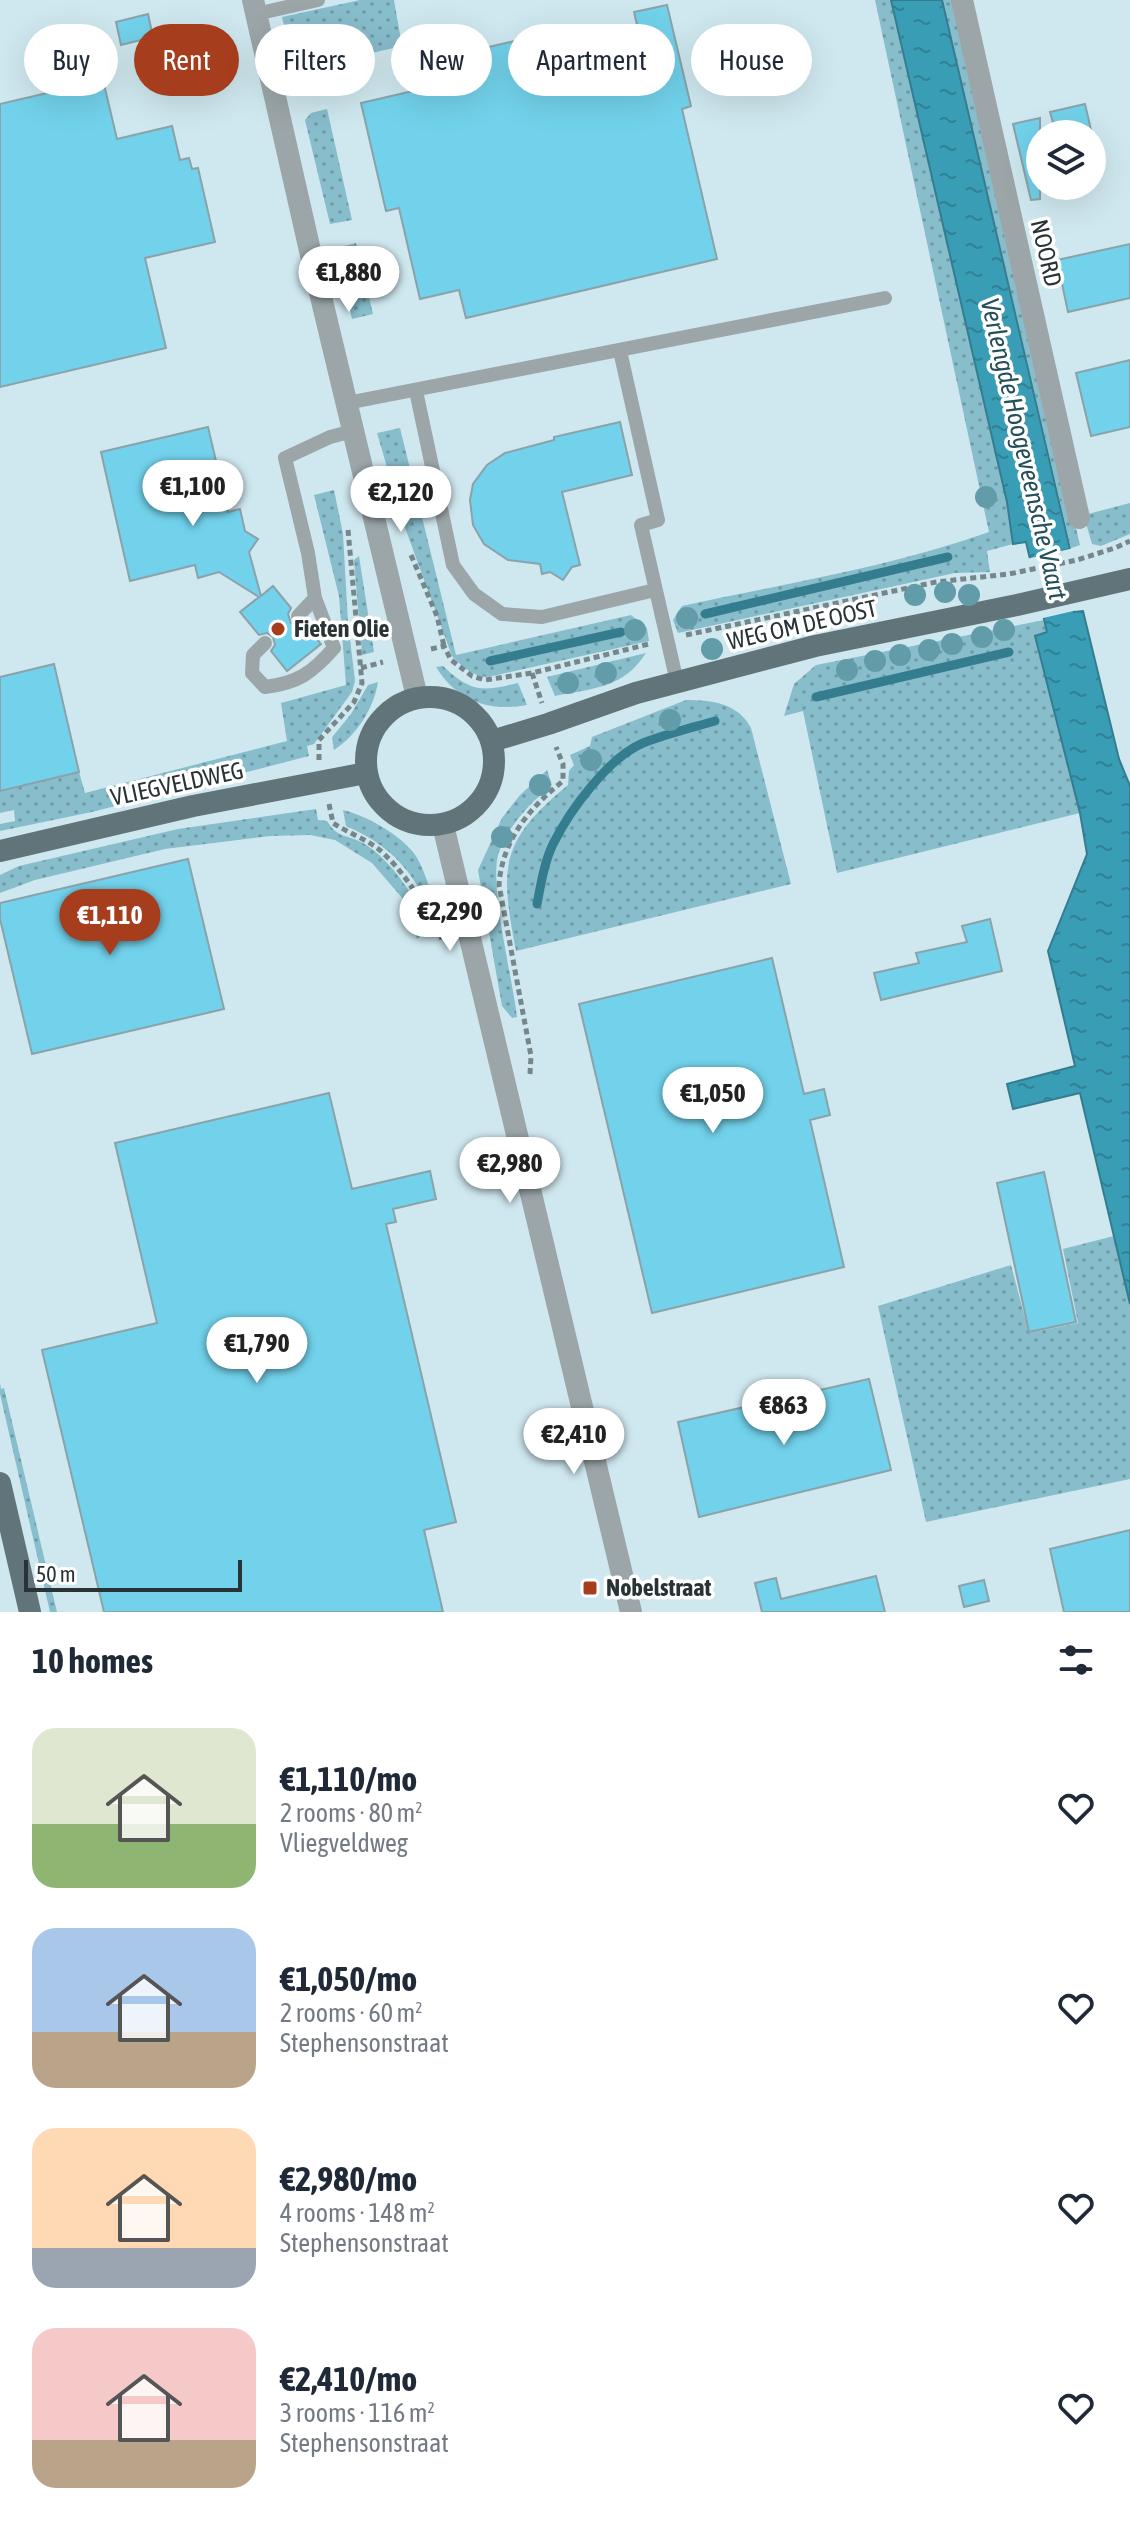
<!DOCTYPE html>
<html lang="en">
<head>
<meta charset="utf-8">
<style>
	:root { --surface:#fff; --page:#f2f2f3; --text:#1f2937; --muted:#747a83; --accent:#a63e1e }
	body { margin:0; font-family:"Asap Condensed",sans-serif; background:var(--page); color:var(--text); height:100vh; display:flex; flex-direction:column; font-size:30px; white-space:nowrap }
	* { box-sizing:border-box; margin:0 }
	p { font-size:26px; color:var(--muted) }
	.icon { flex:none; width:44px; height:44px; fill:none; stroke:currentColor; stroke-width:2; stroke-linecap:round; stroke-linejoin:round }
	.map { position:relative; height:1612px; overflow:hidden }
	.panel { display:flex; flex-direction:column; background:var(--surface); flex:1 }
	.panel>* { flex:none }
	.top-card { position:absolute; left:24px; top:24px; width:1082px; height:72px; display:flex; gap:16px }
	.fabs { position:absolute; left:1026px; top:120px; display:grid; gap:16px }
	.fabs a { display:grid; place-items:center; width:80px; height:80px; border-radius:50%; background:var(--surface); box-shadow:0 8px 32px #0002; font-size:40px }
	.scale { position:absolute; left:24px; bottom:20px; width:218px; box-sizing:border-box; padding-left:8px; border:4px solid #293336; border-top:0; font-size:22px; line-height:28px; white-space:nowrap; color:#293336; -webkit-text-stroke:6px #fff; paint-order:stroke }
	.price { position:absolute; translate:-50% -68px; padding:0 18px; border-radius:28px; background:#fff; color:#222; font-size:26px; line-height:52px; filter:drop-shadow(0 2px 4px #0008) }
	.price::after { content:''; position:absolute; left:50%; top:48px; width:24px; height:18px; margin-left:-12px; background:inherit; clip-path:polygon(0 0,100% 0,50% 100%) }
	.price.selected { background:var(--accent); color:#fff }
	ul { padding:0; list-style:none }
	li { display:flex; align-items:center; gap:24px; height:200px; padding:0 32px }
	li span { display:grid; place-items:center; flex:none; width:224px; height:160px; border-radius:24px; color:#555 }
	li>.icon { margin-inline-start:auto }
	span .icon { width:96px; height:96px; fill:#fffc; stroke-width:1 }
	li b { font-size:34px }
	h2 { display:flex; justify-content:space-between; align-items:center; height:96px; padding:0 32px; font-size:34px }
	.pill { padding:0 28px; border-radius:36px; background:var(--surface); box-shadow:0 8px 32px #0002; font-size:28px; line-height:72px }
	.pill.selected { background:var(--accent); color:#fff }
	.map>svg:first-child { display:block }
	.grass { fill:url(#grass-dots) }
	.water { fill:url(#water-ripples); stroke:#347d8f; stroke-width:2 }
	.pier { fill:#cfe8ef }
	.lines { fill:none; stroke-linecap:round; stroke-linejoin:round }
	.stream { stroke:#347d8f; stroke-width:9 }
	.building { fill:#72d2eb; stroke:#8aa2a9; stroke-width:2 }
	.path { stroke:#76878c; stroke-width:5; stroke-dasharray:6 4; stroke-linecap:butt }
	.service { stroke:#9ca6a9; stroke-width:14 }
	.minor { stroke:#9ca6a9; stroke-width:22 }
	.tertiary { stroke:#9ca6a9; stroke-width:22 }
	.primary { stroke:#617479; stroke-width:22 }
	.tree { fill:#639ca9 }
	.poi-dot { fill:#a63e1e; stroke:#fff; stroke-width:3 }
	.labels { text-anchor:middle; stroke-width:7; stroke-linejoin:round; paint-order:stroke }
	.street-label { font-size:24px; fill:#293336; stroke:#fff }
	.poi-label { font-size:24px; font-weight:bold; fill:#293336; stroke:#fff; text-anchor:start }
	.water-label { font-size:26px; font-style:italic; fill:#25505b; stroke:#fff }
</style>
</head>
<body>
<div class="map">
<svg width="1130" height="1612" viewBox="0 0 1130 1612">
	<defs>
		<pattern id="grass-dots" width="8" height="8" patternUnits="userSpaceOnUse" patternTransform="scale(2)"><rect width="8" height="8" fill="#88bdcc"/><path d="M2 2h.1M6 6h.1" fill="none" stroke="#6f9aa6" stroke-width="1.8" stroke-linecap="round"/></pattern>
		<pattern id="water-ripples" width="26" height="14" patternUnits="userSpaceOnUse" patternTransform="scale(2)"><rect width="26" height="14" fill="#399db5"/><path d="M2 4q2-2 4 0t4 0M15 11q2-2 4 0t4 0" fill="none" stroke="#308194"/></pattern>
	</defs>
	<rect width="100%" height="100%" fill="#cfe8ef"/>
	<path class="grass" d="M360,0H394L402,46L295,71L282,17Z
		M875,0H891L1007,502L1013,544L987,551L990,572L955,573L678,633L673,620L682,606C784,584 890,567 989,532Z
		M942,0H954L1080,545L1071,548Z
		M327,109L352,220L330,224L305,120L311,113Z
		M356,243L373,314L352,319L336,248Z
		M400,428L456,655L631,615L647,628L649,641L488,677C474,677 461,666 452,656L404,525L377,433Z
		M334,490L343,534L348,622L355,681L352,692L314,744L307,746L309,756L92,812L0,831V824L15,821L14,810L0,813V791L79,772L85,793L287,741L281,703L346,685L339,596L314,495Z
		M1130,503V534L1101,546L1092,544L1085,520L1088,514Z
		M359,556L374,652L362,655L354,560Z
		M1044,620L1047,633L1035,635L1080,813L837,873L803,711L784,716L794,684L816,665Z
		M646,653C623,689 593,688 555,696L547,677Z
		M443,666C471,692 481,692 518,683L527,705C489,712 457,701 436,667Z
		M378,682C374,708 357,735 334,750L332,738L333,736L351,714L368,685Z
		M686,700C712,700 738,703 751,728L791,884L516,951C500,867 499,842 568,785L569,771L574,765L570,755L590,746L592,737Z
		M547,770L552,785C530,803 509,825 499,852C488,881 513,981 517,1017L512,1018L502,1006L478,870L502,818L520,795Z
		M316,809L318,820L327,821C338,839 347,834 363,843C393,861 414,897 430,927L417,939L404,900L372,863L335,840L310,835L270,836L165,849L35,880L0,893V875L19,866L178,829Z
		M343,810C367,816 397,833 413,852C424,866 429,888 435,905L434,909C424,900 417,883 408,872C391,850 371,837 346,826Z
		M1114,1236L1130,1304V1479L926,1522L878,1306L1011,1265L1029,1333L1078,1323L1063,1249Z
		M0,1383L1,1389L4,1388L57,1612H50L0,1394Z"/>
	<path class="water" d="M891,0H942L1070,549L1060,551L1074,612L1083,611L1119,759L1130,786V1304L1080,1093L1013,1109L1007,1084L1075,1066L1048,951L1087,854L1080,813L1035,636L1047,632L1026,542L1013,544L1007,502Z"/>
	<path class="pier" d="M1074,548L1072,552L1065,554L1077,608H1086L1039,619L1026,559Z"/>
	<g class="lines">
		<path class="stream" d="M705,614L948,557
			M490,661L621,632
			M816,697L1009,652
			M537,904C541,884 544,863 553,844C570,810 608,758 643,743C666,734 691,728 715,721"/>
	</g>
	<path class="building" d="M667,5L691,106L682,109L717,259L466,318L459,290L420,299L399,208L386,211L361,103L413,91L407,66L574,27L578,43L638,29L634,12Z
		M148,14L153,37L121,45L116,22Z
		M103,80L117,139L172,126L180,160L189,158L192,169L198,168L215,242L145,258L166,348L0,387V104Z
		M1085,104L1092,134H1056L1050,112Z
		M1040,118V199L1031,200L1013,124Z
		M1130,244V298L1068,312L1057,260Z
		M1130,360V427L1091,436L1076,373Z
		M620,422L632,475L562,492L580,565L572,567L563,580L550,572L542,574L540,564L508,560L484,544L473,525L470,500L473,484L487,465L505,453L554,440V437Z
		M208,427L228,512L240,509L245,531L258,539L249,552L261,596L273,586L291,608L288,614L291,623L296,626L304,624L321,644L287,671L271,651L275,645L273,637L267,633L259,635L240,612L259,597L219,572L198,578L195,565L130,581L101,452Z
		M54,664L79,772L0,791V677Z
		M188,859L224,1009L32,1054L0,919V903Z
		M990,919L1002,971L881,1000L874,973L919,963L916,953L967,942L962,926Z
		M772,958L804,1094L824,1089L830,1115L810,1120L844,1267L652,1313L579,1004Z
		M329,1093L352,1189L430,1171L436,1199L393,1209L396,1222L386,1224L456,1522L424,1530L443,1612H104L42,1350L157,1323L115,1143Z
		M1044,1172L1076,1322L1029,1332L997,1183Z
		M869,1379L891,1470L699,1517L678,1422Z
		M1130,1530V1612H1064L1050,1549Z
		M876,1576L885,1612H762L755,1583L776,1578L781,1599Z
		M984,1580L989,1601L964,1607L959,1586Z"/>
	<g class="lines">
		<path class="path" d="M411,555L437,616L444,646
			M686,635L936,582L1009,574L1077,560L1115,548L1130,541
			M431,649L444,646L451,660L472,676L485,680L532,673L649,644
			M361,668L383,662
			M532,673L542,703
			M319,760V740L354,702L362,683L348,530
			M329,804L333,823C348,833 369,840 382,852C408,876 426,908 442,939
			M530,1074L531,1056L499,885C502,841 529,808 563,781V764L556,747"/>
		<path class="service" d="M256,14L318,0
			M620,351L658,520L641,525L677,682
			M416,391L453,565L474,594L502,614L542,617L655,590
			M347,403L885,298
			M298,616L315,598L308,553L285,458L330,437L353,431
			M265,643L253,655L252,673L265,687C298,683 312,673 334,648L315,598"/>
		<path class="minor" d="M962,0L1079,518"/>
		<path class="tertiary" d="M253,0L311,255L417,697
			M443,825L631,1612"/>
		<path class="primary" d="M366 761a64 64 0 1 1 128 0a64 64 0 1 1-128 0Z
			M492,741L548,724L636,693L815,646L1017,605L1130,579
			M0,851L193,806L366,773
			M0,1483L30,1612"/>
	</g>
	<g class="tree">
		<circle cx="986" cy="497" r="11"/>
		<circle cx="945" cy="592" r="11"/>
		<circle cx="915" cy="595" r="11"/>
		<circle cx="969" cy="595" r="11"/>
		<circle cx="687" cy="618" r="11"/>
		<circle cx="635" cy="630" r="11"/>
		<circle cx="1004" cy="630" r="11"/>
		<circle cx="982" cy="637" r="11"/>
		<circle cx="952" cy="644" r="11"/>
		<circle cx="712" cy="649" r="11"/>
		<circle cx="929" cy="650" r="11"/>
		<circle cx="900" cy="655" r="11"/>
		<circle cx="875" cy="661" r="11"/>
		<circle cx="847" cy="670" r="11"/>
		<circle cx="606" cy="673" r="11"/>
		<circle cx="568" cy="683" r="11"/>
		<circle cx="670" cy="720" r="11"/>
		<circle cx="591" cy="760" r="11"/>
		<circle cx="540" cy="785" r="11"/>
		<circle cx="502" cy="837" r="11"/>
	</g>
	<g class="poi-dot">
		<circle cx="278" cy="629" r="8"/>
		<rect x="582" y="1580" width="16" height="16" rx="4"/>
	</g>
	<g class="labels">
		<g class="street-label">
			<text transform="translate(1046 253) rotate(77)" y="8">NOORD</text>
			<text transform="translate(802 625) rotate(-13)" y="8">WEG OM DE OOST</text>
			<text transform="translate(177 784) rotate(-12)" y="8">VLIEGVELDWEG</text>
		</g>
		<g class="poi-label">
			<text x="294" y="637">Fieten Olie</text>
			<text x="606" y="1596">Nobelstraat</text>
		</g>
		<g class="water-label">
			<text transform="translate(1024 449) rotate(77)" y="9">Verlengde Hoogeveensche Vaart</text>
		</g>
	</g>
</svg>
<div class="fabs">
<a><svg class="icon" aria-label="layers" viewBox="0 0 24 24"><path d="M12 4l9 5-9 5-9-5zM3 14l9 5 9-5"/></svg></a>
</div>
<div class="scale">50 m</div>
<b class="price" style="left:349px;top:314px">€1,880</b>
<b class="price" style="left:193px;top:528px">€1,100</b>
<b class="price" style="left:401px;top:534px">€2,120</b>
<b class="price" style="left:450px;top:953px">€2,290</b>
<b class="price selected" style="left:110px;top:957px">€1,110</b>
<b class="price" style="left:713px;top:1135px">€1,050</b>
<b class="price" style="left:510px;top:1205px">€2,980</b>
<b class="price" style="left:257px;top:1385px">€1,790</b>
<b class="price" style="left:784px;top:1447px">€863</b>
<b class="price" style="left:574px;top:1476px">€2,410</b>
<div class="top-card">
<a class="pill">Buy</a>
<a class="pill selected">Rent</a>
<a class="pill">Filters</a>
<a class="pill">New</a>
<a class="pill">Apartment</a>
<a class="pill">House</a>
</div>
</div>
<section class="panel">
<h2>10 homes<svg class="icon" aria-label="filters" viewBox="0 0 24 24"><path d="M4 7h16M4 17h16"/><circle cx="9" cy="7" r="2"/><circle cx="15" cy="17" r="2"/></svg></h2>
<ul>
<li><span style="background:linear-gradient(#dfe7d0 60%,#8fb573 0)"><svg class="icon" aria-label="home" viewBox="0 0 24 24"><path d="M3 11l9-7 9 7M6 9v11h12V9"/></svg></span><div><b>€1,110/mo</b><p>2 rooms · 80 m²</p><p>Vliegveldweg</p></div><svg class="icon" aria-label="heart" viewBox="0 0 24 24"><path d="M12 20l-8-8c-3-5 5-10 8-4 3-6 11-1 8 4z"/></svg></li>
<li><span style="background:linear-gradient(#a9c7e8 65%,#b9a48a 0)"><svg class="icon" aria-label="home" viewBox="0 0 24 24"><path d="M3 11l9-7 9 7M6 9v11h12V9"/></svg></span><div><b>€1,050/mo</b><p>2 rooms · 60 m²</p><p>Stephensonstraat</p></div><svg class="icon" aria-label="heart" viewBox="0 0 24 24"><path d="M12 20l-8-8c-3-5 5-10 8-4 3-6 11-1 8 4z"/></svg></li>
<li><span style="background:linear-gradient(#ffd9b3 75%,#9aa5b1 0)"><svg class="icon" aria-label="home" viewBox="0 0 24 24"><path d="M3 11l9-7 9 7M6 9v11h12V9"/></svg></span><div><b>€2,980/mo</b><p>4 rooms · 148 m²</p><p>Stephensonstraat</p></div><svg class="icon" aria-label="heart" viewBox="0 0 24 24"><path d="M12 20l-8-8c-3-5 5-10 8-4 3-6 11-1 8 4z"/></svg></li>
<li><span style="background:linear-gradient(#f6c9c9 70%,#b9a48a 0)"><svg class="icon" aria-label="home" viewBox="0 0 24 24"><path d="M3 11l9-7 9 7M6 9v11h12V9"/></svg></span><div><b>€2,410/mo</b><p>3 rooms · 116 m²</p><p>Stephensonstraat</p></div><svg class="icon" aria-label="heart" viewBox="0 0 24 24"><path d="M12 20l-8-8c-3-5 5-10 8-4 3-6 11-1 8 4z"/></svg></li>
</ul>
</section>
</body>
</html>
